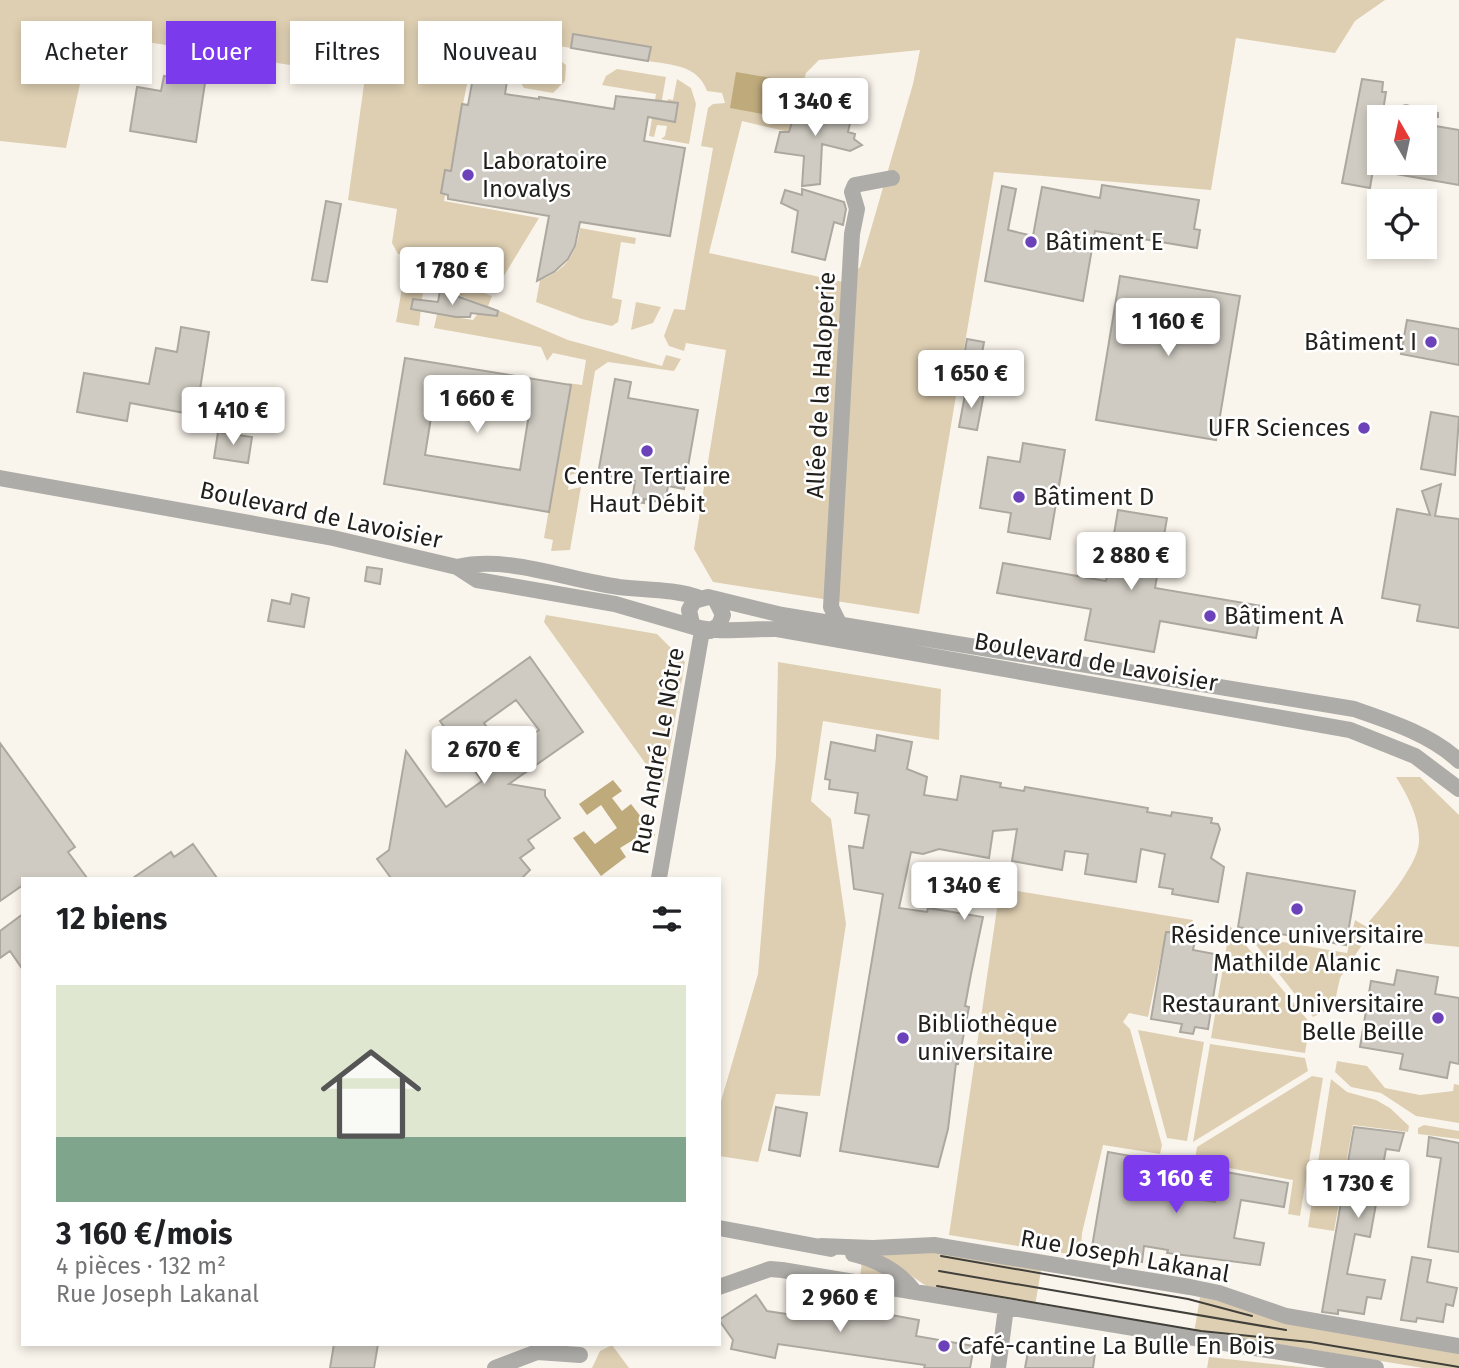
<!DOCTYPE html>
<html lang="fr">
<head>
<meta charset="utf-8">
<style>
	:root { --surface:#fff; --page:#f6f6f6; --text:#202124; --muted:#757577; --accent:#7c3aed }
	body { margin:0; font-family:"Fira Sans",sans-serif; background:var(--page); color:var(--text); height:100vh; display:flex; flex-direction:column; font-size:26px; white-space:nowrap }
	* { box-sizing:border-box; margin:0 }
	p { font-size:23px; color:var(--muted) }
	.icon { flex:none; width:38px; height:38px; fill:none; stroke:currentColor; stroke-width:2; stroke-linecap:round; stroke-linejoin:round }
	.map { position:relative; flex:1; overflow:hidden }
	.details { position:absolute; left:21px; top:877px; width:700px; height:469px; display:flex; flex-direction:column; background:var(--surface); border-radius:0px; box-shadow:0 4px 10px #0003 }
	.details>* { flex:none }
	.hud { position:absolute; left:21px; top:21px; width:700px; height:63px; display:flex; gap:14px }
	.needle { width:46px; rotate:351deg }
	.controls { position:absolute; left:1367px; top:105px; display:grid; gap:14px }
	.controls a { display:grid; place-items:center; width:70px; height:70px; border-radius:0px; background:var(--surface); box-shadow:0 4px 10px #0003; font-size:35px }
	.price { position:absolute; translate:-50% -60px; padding:0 16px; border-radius:7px; background:#fff; color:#222; font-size:23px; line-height:46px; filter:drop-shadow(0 2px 4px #0008) }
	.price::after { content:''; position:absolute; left:50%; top:42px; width:21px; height:16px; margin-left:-10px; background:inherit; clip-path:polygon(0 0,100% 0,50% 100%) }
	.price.active { background:var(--accent); color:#fff }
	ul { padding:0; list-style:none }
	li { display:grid; align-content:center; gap:14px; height:371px; padding:0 35px }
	li span { display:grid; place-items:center; height:217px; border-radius:0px; color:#555 }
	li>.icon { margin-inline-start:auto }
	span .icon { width:126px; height:126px; fill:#fffc; stroke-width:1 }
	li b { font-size:30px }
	h2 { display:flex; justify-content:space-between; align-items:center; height:84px; padding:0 35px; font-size:30px }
	.pill { padding:0 24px; border-radius:0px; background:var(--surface); box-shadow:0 4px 10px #0003; font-size:24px; line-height:63px }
	.pill.active { background:var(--accent); color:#fff }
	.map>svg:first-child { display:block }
	.green { fill:#decfb2; fill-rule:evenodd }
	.water { fill:#bfaa7c }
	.building { fill:#cfcbc2; stroke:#aca89f; stroke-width:2; fill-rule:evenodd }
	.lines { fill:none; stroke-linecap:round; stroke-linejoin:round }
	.minor { stroke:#aeaca8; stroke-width:16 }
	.tram { stroke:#403f3a; stroke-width:2 }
	.poi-dot { fill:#6c42ba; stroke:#fff; stroke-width:2.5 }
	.labels { text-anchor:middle; stroke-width:5; stroke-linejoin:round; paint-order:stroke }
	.poi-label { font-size:24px; fill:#201f1b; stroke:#fff; text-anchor:start }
	.street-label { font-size:24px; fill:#201f1b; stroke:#fff }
</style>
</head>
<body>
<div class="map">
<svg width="1459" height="1368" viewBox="0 0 1459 1368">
	<rect width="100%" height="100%" fill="#faf5ec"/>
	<path class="green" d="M0,0H1385L1355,21L1335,53L1236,38L1211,190L994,172L919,614L713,582L694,549L726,350L686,343L684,351L669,346L664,336L674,309L685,310L713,148L701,146L708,108L713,104L725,103L722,93L707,91C698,65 672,65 648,61L650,47L574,34L571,48L477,33L444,201L539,218L499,284L437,262L439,252L424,249L425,260L398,254L392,243L397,209L348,200L365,77L91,33L66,148L0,141ZM920,50L913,84L860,267L843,282L709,253L742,121L789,132L806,73L819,60Z
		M530,54L557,58L566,65L565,81L553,93L524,88L513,70L520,57Z
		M617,69L666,77L659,116L665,117L668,99L673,100L677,79L691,88L696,104L689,144L661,139L665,136L667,126L657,125L654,137L649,136L656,94L602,85L606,76Z
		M580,228L636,238L635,244L621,242L612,298L622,300L618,322L612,326L582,319L536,302L540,280C565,271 577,254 580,228Z
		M405,271L425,274L419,326L396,322Z
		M447,279L492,296L488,306L568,340L662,366L666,355L681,359L674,371L608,362L595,371L578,473L570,475L568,490L581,487L570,550L551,551L553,540L544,538L570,386L568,383L582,385L586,360L553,353L547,361L541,347L434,328L437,314L473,320L484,305L441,288Z
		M636,302L661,307L653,323L631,330Z
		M546,615L657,634L685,662L663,788L544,622Z
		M778,662L941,689L939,740L823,721L811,801L831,819L846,924L820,1096L776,1094L758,1162L719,1156V1108L758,974L776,756Z
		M1396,777H1420L1459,815V947L1385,939L1367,924C1382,907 1418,865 1419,842C1420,819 1408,796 1396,777Z
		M1000,888L1193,920L1192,932H1166L1148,1017L1129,1013L1123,1022L1130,1029L1162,1145L1160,1154L1103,1145L1082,1233L1080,1256L949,1235Z
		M1355,920L1372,930L1340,978L1334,1006L1313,1017L1249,936L1347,953Z
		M1230,926L1310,1023L1305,1053L1211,1038Z
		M1138,1030L1204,1042L1187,1141L1167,1138Z
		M1210,1044L1305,1058L1308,1071L1193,1142Z
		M1337,1061L1367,1066L1385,1088L1420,1095L1453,1091L1454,1084L1459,1085V1123L1416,1116L1381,1093L1351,1087L1335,1072Z
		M1312,1076L1323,1078L1300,1216L1288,1214L1293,1180L1213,1165L1212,1170L1194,1167L1197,1147Z
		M1331,1079L1347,1092L1376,1100L1390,1108L1409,1126L1408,1132L1353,1125L1334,1231L1308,1227Z
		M1424,1125L1459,1131V1139L1418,1134V1128Z
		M1171,1168L1212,1175L1209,1193L1168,1186Z
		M919,1250L1041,1270L1035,1306L931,1289L877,1253Z
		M862,1261L899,1281L860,1277Z
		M1200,1297L1459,1352V1368H1423L1248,1339L1194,1333Z
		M612,1345L629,1368H592L600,1351Z
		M1209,1357L1309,1368H1207Z"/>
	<path class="water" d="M736,72L790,81L784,118L730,108Z
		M613,780L622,791L612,798L622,811L631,804L655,835L651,838L646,832L620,848L626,857L601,876L573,838L584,831L595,844L617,828L601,805L587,815L579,804Z"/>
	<path class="building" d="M573,34L651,47L648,61L571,48Z
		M474,72L508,75L505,94L539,99V97L614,109L616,96L678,103L675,122L648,117L644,141L685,148L670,236L580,222L575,246L568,259L554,272L537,281L549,216L448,199V195L441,193L445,170L451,171L462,104L468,105Z
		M164,76L205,83L196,142L130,131L137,87L161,91Z
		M1362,79L1383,82L1382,92H1386L1383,111L1406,105L1438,113V117H1379V163H1424V124L1459,130V185L1373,170L1370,188L1342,183Z
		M799,100L824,107L822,111L851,119L848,132L855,134L854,139L862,145L850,151L822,144L820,184L802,186L804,156L775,152L780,132H789Z
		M1102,185L1199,200L1194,229L1200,230L1197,248L1095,231L1083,301L985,281L1002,186L1016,189L1008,230L1033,236L1042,187L1100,198Z
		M802,189L844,202L846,209L843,225L834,222L825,260L792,252L798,211L781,203L785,190L802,195Z
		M326,201L341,204L327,282L312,280Z
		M1120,276L1240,296L1216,440L1096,420Z
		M440,290L498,311L497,316L471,313L470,317H456L411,309L413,299L438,302Z
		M1407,320L1459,329V365L1401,354Z
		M181,327L209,332L196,415L130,403L127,421L77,412L84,373L149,384L156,348L177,352Z
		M967,339L984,342L977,382L960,379Z
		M405,358L571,385L549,512L384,484ZM434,399L529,414L520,470L425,455Z
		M615,379L631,382L628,398L698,410L684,489L668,486L665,503L644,499V503L632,501L635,481L598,474Z
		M966,389L984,393L977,430L959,427Z
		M1431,412L1459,417L1455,475L1421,469Z
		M218,432L252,437L248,463L214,458Z
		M1023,443L1065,450L1050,539L1008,532L1011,513L980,508L988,457L1020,462Z
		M1441,484L1435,516L1459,519V628L1417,621L1420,605L1382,598L1397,509L1430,515L1422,491Z
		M1118,510L1167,518L1155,588L1262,606L1256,638L1160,621L1154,652L1085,640L1091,609L997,593L1003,563L1106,581Z
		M367,567L382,569L380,584L365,581Z
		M292,594L309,598L304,627L268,621L272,600L290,604Z
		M530,657L583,732L509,784L545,790V796L560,818L528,840L534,848L520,858L530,870L522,878H391L377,859L389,850L406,751L446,807L482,781L440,721ZM516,700L539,730L506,754L484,723Z
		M877,735L912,742L907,769L927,777L924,795L957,800L961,776L1001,783L1000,787L1024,791L1025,787L1148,808L1147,812L1171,816L1172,812L1212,818L1211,823L1218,824L1220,829L1211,858L1224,867L1218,902L1172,894L1173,889L1159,887L1165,854L1141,849L1136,882L1085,874L1088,854L1065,851L1062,870L1012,861L1017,829L993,831L989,858L939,849L923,854L911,852L899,908L927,912L928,908L983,917L971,974L965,1006L969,1007L958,1064L956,1063L948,1129L938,1167L840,1151L883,894L854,889L849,846L863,848L869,815L855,813L858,793L829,789L830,780L825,779L831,742L875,751Z
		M0,743L75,847L68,852L87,878H23V885L0,901Z
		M193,844L217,878H133L171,852L174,857Z
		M1247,873L1355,891L1346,945L1238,927Z
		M23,914V970L10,951L0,958V931Z
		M1166,932L1193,933L1196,936L1193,950L1220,955L1208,1029L1195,1027L1193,1034L1180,1032L1182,1024L1151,1019Z
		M1397,970L1438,977L1435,994L1459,998V1064L1450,1062L1447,1078L1400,1069L1403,1054L1360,1047L1371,981L1394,985Z
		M776,1107L807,1113L800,1156L769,1150Z
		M1354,1127L1404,1133L1399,1151L1386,1149L1370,1237L1355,1234L1347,1274L1385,1280L1381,1299L1367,1297L1364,1314L1338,1310V1314L1322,1312Z
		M1429,1137L1459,1143V1252L1428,1247L1441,1158L1427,1156Z
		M1108,1152L1159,1161L1154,1192L1215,1202L1220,1171L1288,1183L1284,1207L1241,1200L1234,1238L1264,1243L1260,1265L1167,1253L1168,1250L1144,1246L1142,1262L1091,1253Z
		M1412,1257L1431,1260L1427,1282L1457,1288L1453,1306L1446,1304L1443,1322L1417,1318L1416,1322L1401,1320Z
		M756,1295L767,1311L800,1316L803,1299L919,1320L916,1336L974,1346L970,1368H924L925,1365L778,1344L775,1358L731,1349L733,1340L719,1320Z
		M1030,1341L1095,1353L1093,1368H1025Z
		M334,1344H378L374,1368H330Z"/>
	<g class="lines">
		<path class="minor" d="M0,478L333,538L457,567L477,580L615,604L694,627
			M457,567C509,555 567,580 619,587C646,590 674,589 700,598
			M840,625L831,607L852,234L857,209L852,192L855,185L892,178
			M710,631L719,625L723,615L715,599
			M1459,761C1432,735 1389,721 1354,709L782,615L708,597L694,601L689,610L692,624C703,635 757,628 777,629L1350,730L1415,756L1459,789
			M659,878L702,631
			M719,1228L831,1249
			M821,1246L873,1248L934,1245L1190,1287L1219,1293L1286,1316L1459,1346
			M853,1254C878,1260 899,1271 915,1292
			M719,1287L770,1269L782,1270L1376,1368
			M495,1368L537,1352L580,1355
			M998,1368L1006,1308"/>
		<path class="tram" d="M941,1256L1188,1299L1252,1316
			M939,1271L1286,1330
			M937,1286L1201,1331L1310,1342L1459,1367"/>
	</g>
	<g class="poi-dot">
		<circle cx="468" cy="175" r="7"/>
		<circle cx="1031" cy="242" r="7"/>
		<circle cx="1431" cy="342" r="7"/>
		<circle cx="1364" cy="428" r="7"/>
		<circle cx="647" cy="451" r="7"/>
		<circle cx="1019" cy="497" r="7"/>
		<circle cx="1210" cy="616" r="7"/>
		<circle cx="1297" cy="909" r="7"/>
		<circle cx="1438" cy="1018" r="7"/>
		<circle cx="903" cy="1038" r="7"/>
		<circle cx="944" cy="1346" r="7"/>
	</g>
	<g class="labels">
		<g class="poi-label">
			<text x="482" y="169">Laboratoire<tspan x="482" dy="28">Inovalys</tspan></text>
			<text x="1045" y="250">Bâtiment E</text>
			<text x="1417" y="350" text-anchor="end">Bâtiment I</text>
			<text x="1350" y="436" text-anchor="end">UFR Sciences</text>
			<text x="647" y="484" text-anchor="middle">Centre Tertiaire<tspan x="647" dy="28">Haut Débit</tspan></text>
			<text x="1033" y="505">Bâtiment D</text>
			<text x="1224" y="624">Bâtiment A</text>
			<text x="1297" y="943" text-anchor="middle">Résidence universitaire<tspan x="1297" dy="28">Mathilde Alanic</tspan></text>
			<text x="1424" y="1012" text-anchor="end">Restaurant Universitaire<tspan x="1424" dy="28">Belle Beille</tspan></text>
			<text x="917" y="1032">Bibliothèque<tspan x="917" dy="28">universitaire</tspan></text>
			<text x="958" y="1354">Café-cantine La Bulle En Bois</text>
		</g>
		<g class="street-label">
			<text transform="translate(821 385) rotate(-87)" y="8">Allée de la Haloperie</text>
			<text transform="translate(321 515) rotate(12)" y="8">Boulevard de Lavoisier</text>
			<text transform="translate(1096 662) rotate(10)" y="8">Boulevard de Lavoisier</text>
			<text transform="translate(658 751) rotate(-80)" y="8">Rue André Le Nôtre</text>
			<text transform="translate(1125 1256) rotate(10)" y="8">Rue Joseph Lakanal</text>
		</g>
	</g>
</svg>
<div class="controls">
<a><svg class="needle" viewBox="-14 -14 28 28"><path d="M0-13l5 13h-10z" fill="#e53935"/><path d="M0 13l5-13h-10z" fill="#757577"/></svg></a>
<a><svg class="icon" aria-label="locate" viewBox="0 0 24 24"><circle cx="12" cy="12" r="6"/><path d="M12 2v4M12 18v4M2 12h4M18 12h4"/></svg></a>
</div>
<b class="price" style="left:815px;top:138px">1 340 €</b>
<b class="price" style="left:452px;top:307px">1 780 €</b>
<b class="price" style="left:1168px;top:358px">1 160 €</b>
<b class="price" style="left:971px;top:410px">1 650 €</b>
<b class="price" style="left:477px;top:435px">1 660 €</b>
<b class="price" style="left:233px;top:447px">1 410 €</b>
<b class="price" style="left:1131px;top:592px">2 880 €</b>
<b class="price" style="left:484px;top:786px">2 670 €</b>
<b class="price" style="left:964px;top:922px">1 340 €</b>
<b class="price active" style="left:1176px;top:1215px">3 160 €</b>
<b class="price" style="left:1358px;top:1220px">1 730 €</b>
<b class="price" style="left:840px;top:1334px">2 960 €</b>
<div class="hud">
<a class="pill">Acheter</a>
<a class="pill active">Louer</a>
<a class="pill">Filtres</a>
<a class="pill">Nouveau</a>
</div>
<section class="details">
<h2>12 biens<svg class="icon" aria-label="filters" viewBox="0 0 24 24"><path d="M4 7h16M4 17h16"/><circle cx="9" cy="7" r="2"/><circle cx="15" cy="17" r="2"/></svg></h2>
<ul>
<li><span style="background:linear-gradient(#dfe7d0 70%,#7fa58c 0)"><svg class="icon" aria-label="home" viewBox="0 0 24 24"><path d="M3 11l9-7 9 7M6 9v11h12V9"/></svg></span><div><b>3 160 €/mois</b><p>4 pièces · 132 m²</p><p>Rue Joseph Lakanal</p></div></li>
</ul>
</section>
</div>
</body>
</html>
